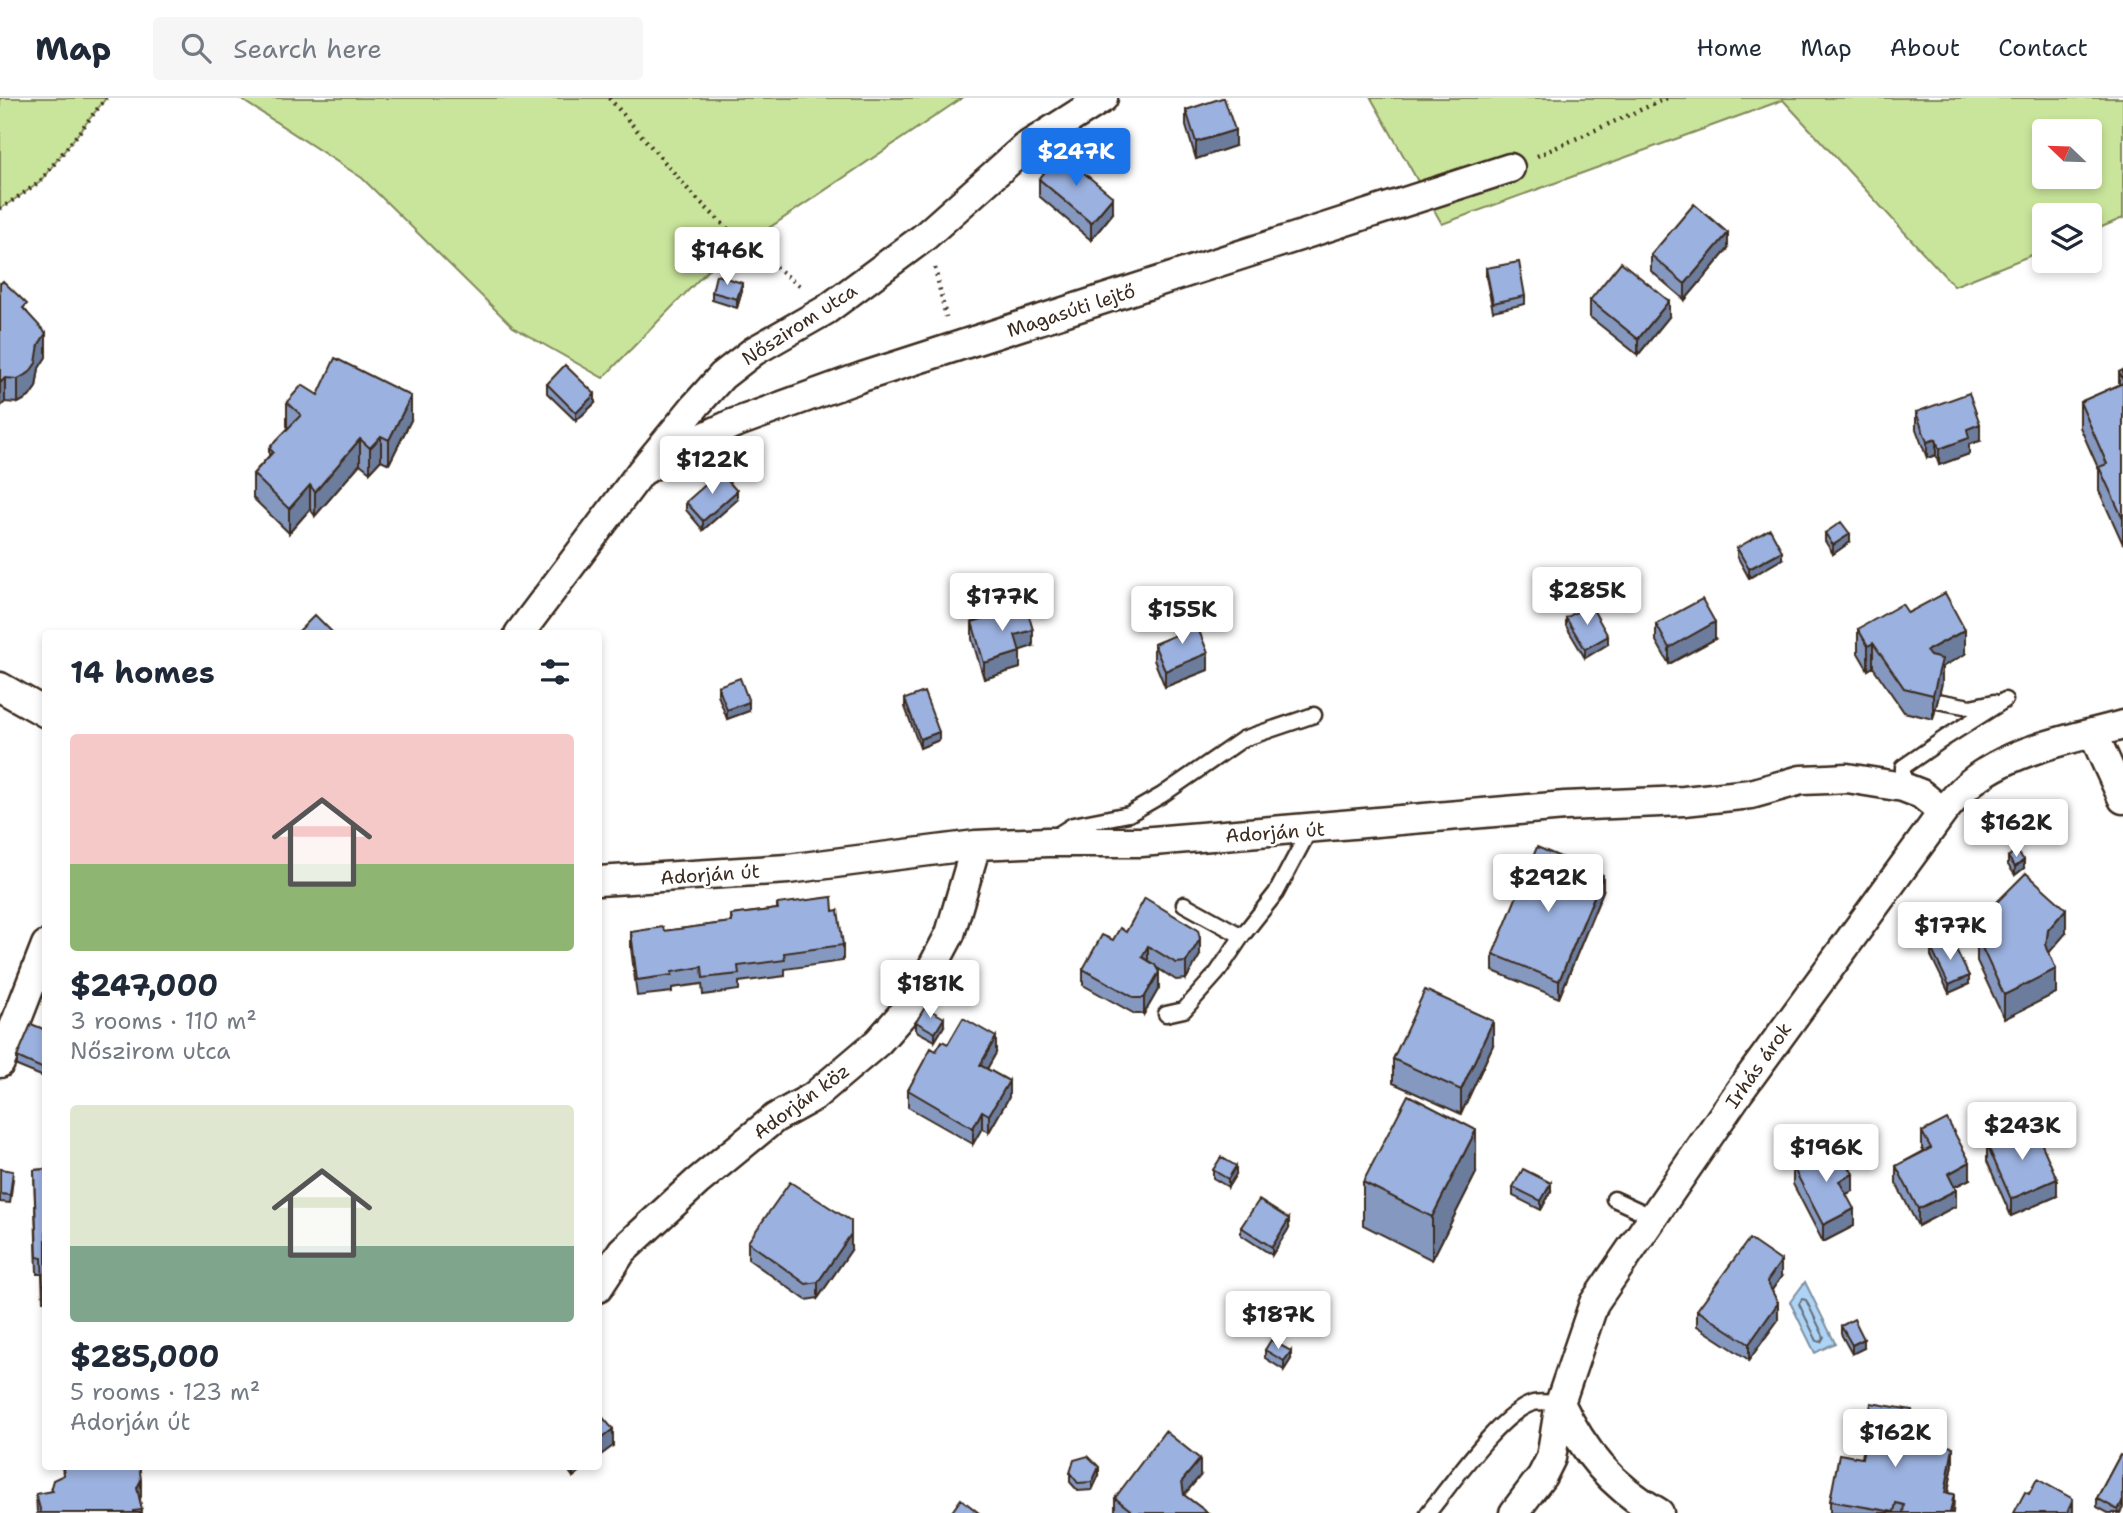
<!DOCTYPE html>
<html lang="en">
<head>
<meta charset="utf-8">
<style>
	:root { --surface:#fff; --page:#f6f6f7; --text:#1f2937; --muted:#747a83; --line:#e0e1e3; --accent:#1a73e8 }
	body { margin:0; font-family:"Shantell Sans",sans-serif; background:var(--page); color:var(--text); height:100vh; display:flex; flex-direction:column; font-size:26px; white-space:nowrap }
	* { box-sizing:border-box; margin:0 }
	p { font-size:23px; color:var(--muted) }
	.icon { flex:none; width:38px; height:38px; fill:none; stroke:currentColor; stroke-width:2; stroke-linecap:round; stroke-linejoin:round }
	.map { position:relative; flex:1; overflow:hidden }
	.drawer { position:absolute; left:42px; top:532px; width:560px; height:840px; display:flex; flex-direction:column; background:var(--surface); border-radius:7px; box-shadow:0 4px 10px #0003 }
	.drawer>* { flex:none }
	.needle { width:46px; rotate:293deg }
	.tools { position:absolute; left:2032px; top:21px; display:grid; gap:14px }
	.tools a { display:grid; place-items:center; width:70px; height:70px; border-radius:7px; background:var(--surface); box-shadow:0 4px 10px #0003; font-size:35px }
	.price { position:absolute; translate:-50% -60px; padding:0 16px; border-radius:7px; background:#fff; color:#222; font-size:23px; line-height:46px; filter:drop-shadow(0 2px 4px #0008) }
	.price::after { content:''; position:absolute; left:50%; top:42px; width:21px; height:16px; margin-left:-10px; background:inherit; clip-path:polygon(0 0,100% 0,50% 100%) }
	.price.on { background:var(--accent); color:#fff }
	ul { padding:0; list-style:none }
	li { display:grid; align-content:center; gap:14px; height:371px; padding:0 28px }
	li span { display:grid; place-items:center; height:217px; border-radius:7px; color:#555 }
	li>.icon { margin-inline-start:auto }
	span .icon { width:126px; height:126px; fill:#fffc; stroke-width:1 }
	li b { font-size:30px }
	h2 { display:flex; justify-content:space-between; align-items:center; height:84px; padding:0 28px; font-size:30px }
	header { display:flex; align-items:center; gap:42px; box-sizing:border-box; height:98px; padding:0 35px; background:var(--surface); border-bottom:2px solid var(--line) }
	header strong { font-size:33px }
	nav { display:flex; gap:38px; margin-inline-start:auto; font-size:24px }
	.search { width:490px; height:63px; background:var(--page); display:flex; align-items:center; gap:18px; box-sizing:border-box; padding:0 24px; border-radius:7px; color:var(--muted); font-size:26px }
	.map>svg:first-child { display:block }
	.green { fill:#c9e59b; stroke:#82885c; stroke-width:2; fill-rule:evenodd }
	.water { fill:#add4f7; stroke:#7f90a0; stroke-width:2 }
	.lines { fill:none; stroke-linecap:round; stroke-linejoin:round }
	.shore { stroke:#696e75; stroke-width:2 }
	.service-casing { stroke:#3b2a1e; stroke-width:19 }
	.minor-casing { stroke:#3b2a1e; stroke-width:33 }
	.path { stroke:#3b2a1e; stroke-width:4.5; stroke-dasharray:2 5; stroke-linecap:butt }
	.service { stroke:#fff; stroke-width:14 }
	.minor { stroke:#fff; stroke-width:28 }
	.wall { fill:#8598c0; stroke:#3b2a1e; stroke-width:2 }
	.shaded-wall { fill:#6c7c9c; stroke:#3b2a1e; stroke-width:2 }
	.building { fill:#9bb1df; stroke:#3b2a1e; stroke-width:2 }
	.labels { text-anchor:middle; stroke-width:5; stroke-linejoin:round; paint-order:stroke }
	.street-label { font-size:19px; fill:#3b2a1e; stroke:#fff }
</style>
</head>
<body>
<header>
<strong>Map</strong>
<div class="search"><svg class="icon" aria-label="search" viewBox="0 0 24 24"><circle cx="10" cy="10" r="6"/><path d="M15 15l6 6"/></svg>Search here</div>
<nav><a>Home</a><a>Map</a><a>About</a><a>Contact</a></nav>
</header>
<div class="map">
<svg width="2123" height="1415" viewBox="0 0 2123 1415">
	<rect width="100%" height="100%" fill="#fff"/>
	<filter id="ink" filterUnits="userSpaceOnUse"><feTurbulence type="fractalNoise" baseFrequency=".0143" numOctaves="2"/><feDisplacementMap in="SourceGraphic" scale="14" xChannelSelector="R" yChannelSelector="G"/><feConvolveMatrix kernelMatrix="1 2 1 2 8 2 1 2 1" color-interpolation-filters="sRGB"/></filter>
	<g filter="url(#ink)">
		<path class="green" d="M0,0H106L39,85L0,111Z
			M239,0H962L711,169L603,280L513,229L362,80Z
			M1371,0H2123V120L2090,134V117H2044V152L1954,188L1783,2L1442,126ZM2044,33H2090V79H2044Z"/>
		<path class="water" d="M1805,1184L1835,1245L1815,1255L1790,1204Z"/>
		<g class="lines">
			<path class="shore" d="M1802,1201L1806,1202L1824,1239L1821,1244L1817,1243L1799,1206Z"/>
			<g class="service-casing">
				<path id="service" d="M1937,603L1970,609L1994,604
					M1903,689V669L1945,640L2005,602
					M1054,739L1073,727L1129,716L1162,697L1243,641L1314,617
					M1184,806L1242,838
					M1166,916L1184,912L1217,875L1242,838L1276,795L1310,731
					M1614,1101L1653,1119
					M1428,1415C1451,1387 1500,1315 1533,1305C1541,1303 1552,1305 1560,1305"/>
			</g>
			<g class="minor-casing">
				<path id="minor" d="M641,374L683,349L732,326L862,279L1510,70
					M519,536L641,374L696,307L722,278L754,253L826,212L923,140L1024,50L1103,0
					M0,589L46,615
					M2093,635L2123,701
					M598,783L788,771L976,747L1047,744H1141L1565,708L1684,703L1751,696L1801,682L1828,681L1847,680L1903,689L1921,696L1943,714
					M0,965L46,847
					M598,1190L622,1153L697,1084L775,1020L813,999L878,944L915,902L950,836L976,747
					M1560,1305C1583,1353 1612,1389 1659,1415
					M1514,1415L1542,1378L1551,1360L1560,1305L1594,1205L1739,994L1943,714C1951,704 1960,694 1969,686C2010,651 2073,641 2123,627"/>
			</g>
			<path class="path" d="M609,0L693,97L730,133L801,189
				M1537,58L1667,0
				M0,111L39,85L106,0
				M935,170L946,219"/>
			<use href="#service" class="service"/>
			<use href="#minor" class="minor"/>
		</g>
		<path class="wall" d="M1186,12L1235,48L1196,61L1186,28Z
			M1039,81L1113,115L1091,142L1039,98Z
			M1728,151L1685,202L1651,173V157Z
			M1486,170L1525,198V206L1493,213L1486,179Z
			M0,186L27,214L46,259L39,270L36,289L29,299L18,305L5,304Z
			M742,193L737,210L712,202V194Z
			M1590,202L1669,219L1638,257L1590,219Z
			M2123,272V446L2099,393V372L2080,329V304L2119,287V274Z
			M547,286L595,305L576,323L547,295Z
			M318,297L411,322L389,366L381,362L370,374L360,366L315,418L310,411L289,435L253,400V376L269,358V350L289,330L287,328V304Z
			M1916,314L1980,343L1969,346V356L1939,367L1936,357L1927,360L1916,331Z
			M737,402L703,432L686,412V404Z
			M1825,435L1850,444L1833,456L1825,443Z
			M1737,450L1782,461L1749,480L1737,458Z
			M1566,520L1608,546L1585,560L1566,528Z
			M972,524L1033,548L1019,552L1020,570L984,581L972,541Z
			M1179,524L1208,572L1165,589L1154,562V546L1179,536Z
			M1656,526L1715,541L1669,566L1656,543Z
			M1858,531L1965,556L1942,569V585L1933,621L1904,614L1873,569L1868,572L1858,555Z
			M718,588L749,613L727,621L718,597Z
			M905,601L939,642L920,650L905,609Z
			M2008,759L2024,770L2015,777L2008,767Z
			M1603,793L1559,900L1493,873V856Z
			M777,806L833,813L843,847V863L785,871V878L739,884V892L703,897L702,886L672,890V894L637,898L631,850V834L664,833L731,824V817L777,811Z
			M1977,830L2066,835L2049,854L2056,895L2004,921L1977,863Z
			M1126,834L1200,857L1186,881L1176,882L1157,870L1159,890L1144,916H1135L1083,887V871L1113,842Z
			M1931,850L1969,886L1949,895L1931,858Z
			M916,924L944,928L935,943L916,933Z
			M46,932V980L17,968V959Z
			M948,946L996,955L987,971L1009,999L989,1034L982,1030L973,1046L908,1009V992Z
			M1493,947L1461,1016L1393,985V961Z
			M1922,1034L1970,1081L1954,1089L1956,1108L1918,1128L1896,1085V1068L1924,1053L1922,1051Z
			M1987,1046L2057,1098L2011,1118L1987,1063Z
			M1825,1059L1853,1093L1846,1096L1854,1128L1823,1144L1793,1086V1069Z
			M0,1071L13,1081L10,1105L0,1104Z
			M46,1071V1203H43L42,1176H37L34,1072Z
			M1213,1072L1236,1076L1228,1089L1213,1080Z
			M1476,1075L1432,1162L1363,1127V1084Z
			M1513,1089L1551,1093L1541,1112L1513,1098Z
			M1241,1129L1289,1130L1272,1157L1241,1137Z
			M748,1144L851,1152L818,1200L806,1202L748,1161Z
			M1781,1179L1772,1192L1778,1222L1749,1262L1697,1228V1212Z
			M1841,1228L1864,1250L1852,1256L1841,1236Z
			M1265,1252L1291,1261L1284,1272L1265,1260Z
			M1912,1328L1909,1341L1953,1366L1948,1395L1954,1396L1953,1415H1830V1403L1862,1360Z
			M2120,1357V1415H2108L2097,1409V1400Z
			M62,1368H139L141,1398L140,1401L142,1415H37L36,1396L51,1394V1389L63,1377Z
			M565,1368H587L573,1379Z
			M1070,1375L1099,1377L1092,1392L1078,1393L1070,1384Z
			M1200,1378L1184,1397L1208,1415H1115V1400Z"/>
		<path class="shaded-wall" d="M1235,32V48L1196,61V44Z
			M1113,99V115L1091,142V125Z
			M1728,135V151L1685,202V186Z
			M742,185V193L737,210V201Z
			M1669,203V219L1638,257V241Z
			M46,235V259L39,270L36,289L29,299L18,305V281L39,246Z
			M5,280V304L0,309V285Z
			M595,296V305L576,323V315Z
			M411,298V322L389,366V342Z
			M1980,326V343L1969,346V356L1939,367V351L1967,331Z
			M381,338V362L370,374V350Z
			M360,341V366L315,418V394Z
			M1936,341V357L1927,360V344Z
			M310,387V411L289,435V411Z
			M737,393V402L703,432V423Z
			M1850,436V444L1833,456V447Z
			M1782,453V461L1749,480V471Z
			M1715,524V541L1669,566V550Z
			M1033,532V548L1015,554V537Z
			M1965,532V556L1942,569V585L1933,621V597L1926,553Z
			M1608,538V546L1585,560V551Z
			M1873,545V569L1868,572V548Z
			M1020,554V570L984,581V565Z
			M1208,555V572L1165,589V573Z
			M749,604V613L727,621V612Z
			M939,634V642L920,650V641Z
			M2024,762V770L2015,777V769Z
			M1603,777V793L1559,900V883Z
			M2066,811V835L2048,856L2046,847L2048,832Z
			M1200,841V857L1186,881V864Z
			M1148,848V865L1142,859Z
			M2056,871V895L2004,921V897Z
			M1159,874V890L1144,916V900Z
			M1969,878V886L1949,895V887Z
			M944,920V928L935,943V935Z
			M1493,923V947L1461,1016V992Z
			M996,939V955L980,983V967Z
			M1009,983V999L989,1034V1017Z
			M982,1013V1030L973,1046V1030Z
			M1476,1032V1075L1432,1162V1119Z
			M1970,1064V1081L1948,1092V1076Z
			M1236,1068V1076L1228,1089V1081Z
			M1853,1076V1093L1839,1099V1083Z
			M2057,1081V1098L2011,1118V1101Z
			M1551,1085V1093L1541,1112V1103Z
			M1956,1092V1108L1918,1128V1111Z
			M1854,1111V1128L1823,1144V1127Z
			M1289,1121V1130L1272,1157V1149Z
			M851,1136V1152L818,1200V1184Z
			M1781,1163V1179L1767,1199V1183Z
			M46,1186V1203H43V1187Z
			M1778,1205V1222L1749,1262V1246Z
			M1864,1241V1250L1852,1256V1247Z
			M1291,1253V1261L1284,1272V1263Z
			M1912,1312V1328L1906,1357V1341Z
			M613,1331V1348L598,1359V1343Z
			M1953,1349V1366L1945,1411V1395Z
			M1200,1361V1378L1182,1399V1383Z
			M573,1368H587L573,1379Z
			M1099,1369V1377L1092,1392V1384Z
			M141,1382V1398L137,1406V1390Z
			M1954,1396L1953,1415H1950Z
			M2073,1401V1415H2066Z
			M2123,1402V1410L2120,1415H2118V1412Z"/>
		<path class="building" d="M1222,0H1224L1235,32L1196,44L1186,12Z
			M1060,55L1113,99L1091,125L1039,81Z
			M1694,106L1728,135L1685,186L1651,157Z
			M1519,164L1525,198L1493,205L1486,170Z
			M1621,164L1669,203L1638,241L1590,202Z
			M716,177L742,185L737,201L712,194Z
			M3,183L27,206L23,210L46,235L39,246L36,265L29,275L18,281L5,280L0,285V186Z
			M335,260L411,298L389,342L381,338L370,350L360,341L315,394L310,387L289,411L253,376L273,354L269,350L301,317L287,304L302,287L318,297Z
			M565,267L595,296L576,315L547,286Z
			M2123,272V282L2119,274Z
			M2123,285V421L2099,369L2107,366L2080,304Z
			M1969,295L1980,326L1967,331L1969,340L1939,351L1936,341L1927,344L1916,314Z
			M720,374L737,393L703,423L686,404Z
			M1841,424L1850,436L1833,447L1825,435Z
			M1770,431L1782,453L1749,471L1737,450Z
			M1945,495L1965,532L1926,553L1930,558L1942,561L1933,597L1904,590L1873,545L1868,548L1858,531L1902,506L1908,515Z
			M1702,501L1715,524L1669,550L1656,526Z
			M1590,506L1608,538L1585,551L1566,520Z
			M1026,508L1033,532L1015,537L1020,554L984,565L972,524Z
			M315,517L334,536H299L298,534Z
			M1193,518L1208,555L1165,573L1154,546L1183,534L1179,524Z
			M740,580L749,604L727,612L718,588Z
			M924,594L939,634L920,641L905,601Z
			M1537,749L1603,777L1559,883L1493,856Z
			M2016,752L2024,762L2015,769L2008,759Z
			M2026,775L2066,811L2048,832L2046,847L2056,871L2004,897L1977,839V830L1985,814L1991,810Z
			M832,799L833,813L838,812L843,847L784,855L785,862L738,868L739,876L703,880L702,869L672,874V877L637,882L631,834L663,829L664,833L732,824L731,817L778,811L777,806Z
			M1145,800L1198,832L1200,841L1186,864L1176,865L1148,848L1142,859L1155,867L1159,874L1144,900H1135L1083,871L1102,837L1113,842L1120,830L1126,834Z
			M1951,841L1969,878L1949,887L1931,850Z
			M1425,892L1493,923L1461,992L1393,961Z
			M925,909L944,920L935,935L916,924Z
			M963,920L996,939L980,967L1009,983L989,1017L982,1013L973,1030L908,992L931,950L936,953L942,943L948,946Z
			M31,926L46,932V972L17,959Z
			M1408,997L1476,1032L1432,1119L1363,1084Z
			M1947,1021L1970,1064L1948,1076L1956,1092L1918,1111L1896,1068L1931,1050L1922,1034Z
			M2033,1026L2057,1081L2011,1101L1987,1046Z
			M1840,1051L1853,1076L1839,1083L1854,1111L1823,1127L1793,1069L1822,1054L1825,1059Z
			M1221,1059L1236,1068L1228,1081L1213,1072Z
			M0,1071L13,1073L10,1097L0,1096Z
			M46,1071V1186L43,1187L42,1160L37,1159L34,1072Z
			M1523,1071L1551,1085L1541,1103L1513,1089Z
			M790,1084L851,1123V1136L818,1184L806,1186L748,1144Z
			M1259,1102L1289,1121L1272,1149L1241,1129Z
			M1749,1141L1781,1163L1767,1183L1778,1205L1749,1246L1697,1212Z
			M1854,1221L1864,1241L1852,1247L1841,1228Z
			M1271,1242L1291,1253L1284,1263L1265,1252Z
			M1871,1305L1912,1312L1906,1341L1953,1349L1945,1395L1954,1396L1950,1415H1903L1904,1407L1896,1405L1894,1414L1830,1403L1839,1356L1862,1360Z
			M598,1314L613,1331L598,1343Z
			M1165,1333L1200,1361L1182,1383L1184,1397L1208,1415H1134L1115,1400Z
			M2120,1357L2123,1359V1402L2118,1412L2097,1400Z
			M1088,1358L1099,1369L1092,1384L1078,1385L1070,1375L1074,1362Z
			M63,1368H139L140,1373L141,1382L137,1390L142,1412L134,1413V1415H41L36,1396L53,1393L51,1389L53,1382L64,1377Z
			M2037,1381L2073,1401L2067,1415H2014L2025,1394L2029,1396Z
			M961,1401L979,1415H951Z"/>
	</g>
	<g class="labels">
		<g class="street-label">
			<text transform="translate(1071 212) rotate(-18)" y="7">Magasúti lejtő</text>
			<text transform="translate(799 226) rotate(-33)" y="7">Nőszirom utca</text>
			<text transform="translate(1275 734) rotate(-4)" y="7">Adorján út</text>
			<text transform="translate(710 776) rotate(-4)" y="7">Adorján út</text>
			<text transform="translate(1758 967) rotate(-55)" y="7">Irhás árok</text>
			<text transform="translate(801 1003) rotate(-36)" y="7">Adorján köz</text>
		</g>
	</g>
</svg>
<div class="tools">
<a><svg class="needle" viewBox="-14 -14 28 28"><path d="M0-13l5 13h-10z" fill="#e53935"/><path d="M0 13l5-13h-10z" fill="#747a83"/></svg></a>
<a><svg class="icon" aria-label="layers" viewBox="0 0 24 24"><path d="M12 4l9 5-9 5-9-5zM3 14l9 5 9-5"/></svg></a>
</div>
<b class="price on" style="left:1076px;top:90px">$247K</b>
<b class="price" style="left:727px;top:189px">$146K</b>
<b class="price" style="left:712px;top:398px">$122K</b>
<b class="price" style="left:1587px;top:529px">$285K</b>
<b class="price" style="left:1002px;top:535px">$177K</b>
<b class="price" style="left:1182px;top:548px">$155K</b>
<b class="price" style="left:2016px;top:761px">$162K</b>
<b class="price" style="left:1548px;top:816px">$292K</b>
<b class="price" style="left:1950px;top:864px">$177K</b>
<b class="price" style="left:930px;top:922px">$181K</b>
<b class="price" style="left:2022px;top:1064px">$243K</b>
<b class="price" style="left:1826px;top:1086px">$196K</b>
<b class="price" style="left:1278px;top:1253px">$187K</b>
<b class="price" style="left:1895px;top:1371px">$162K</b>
<section class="drawer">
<h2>14 homes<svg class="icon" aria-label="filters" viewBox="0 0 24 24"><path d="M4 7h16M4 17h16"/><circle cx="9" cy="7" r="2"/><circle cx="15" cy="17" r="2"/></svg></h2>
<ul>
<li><span style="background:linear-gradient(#f6c9c9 60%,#8fb573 0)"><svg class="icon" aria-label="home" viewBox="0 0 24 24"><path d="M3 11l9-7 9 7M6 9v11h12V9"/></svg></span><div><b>$247,000</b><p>3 rooms · 110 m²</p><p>Nőszirom utca</p></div></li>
<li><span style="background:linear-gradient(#dfe7d0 65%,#7fa58c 0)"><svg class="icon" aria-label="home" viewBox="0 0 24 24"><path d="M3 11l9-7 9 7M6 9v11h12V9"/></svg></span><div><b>$285,000</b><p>5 rooms · 123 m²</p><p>Adorján út</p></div></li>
</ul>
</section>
</div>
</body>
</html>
